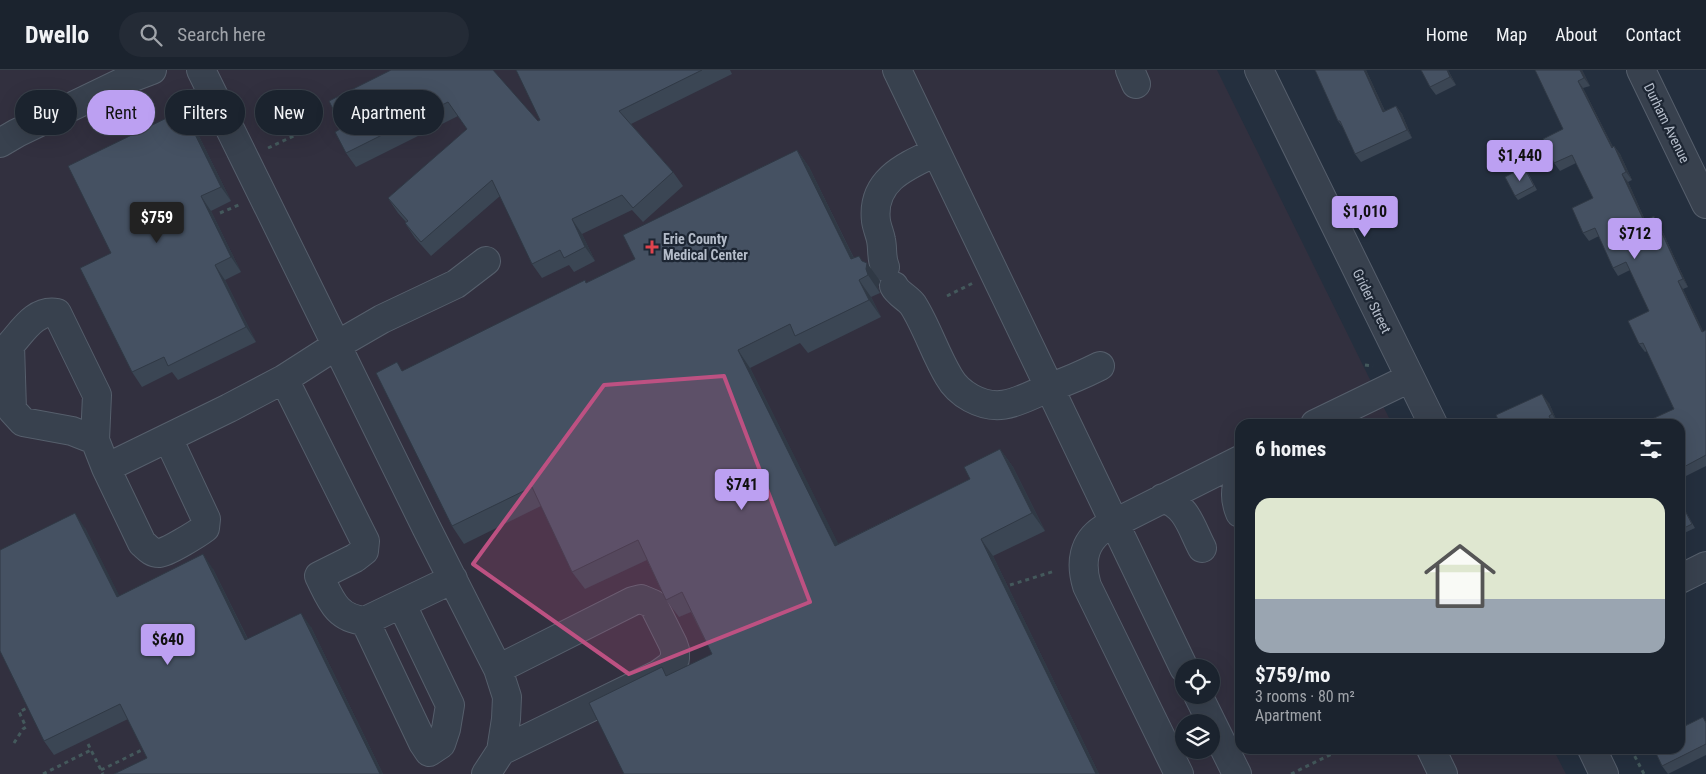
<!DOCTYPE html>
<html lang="en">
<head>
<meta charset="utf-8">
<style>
	:root { --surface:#1b232e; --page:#242b36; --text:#f1f3f6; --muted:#a0a4aa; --line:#39404a; --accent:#bca0f2 }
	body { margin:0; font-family:"Roboto Condensed",sans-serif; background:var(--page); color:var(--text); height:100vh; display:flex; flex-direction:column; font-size:19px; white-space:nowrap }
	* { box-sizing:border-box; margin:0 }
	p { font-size:16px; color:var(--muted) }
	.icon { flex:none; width:28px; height:28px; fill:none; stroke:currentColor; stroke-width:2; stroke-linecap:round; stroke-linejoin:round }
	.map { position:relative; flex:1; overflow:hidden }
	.side { position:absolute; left:1235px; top:349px; width:450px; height:335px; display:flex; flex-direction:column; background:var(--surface); border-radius:15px; box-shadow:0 5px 20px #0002,0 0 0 1px var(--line) }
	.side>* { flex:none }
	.banner { position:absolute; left:15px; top:20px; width:475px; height:45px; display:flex; gap:10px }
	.controls { position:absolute; left:1175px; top:589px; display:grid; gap:10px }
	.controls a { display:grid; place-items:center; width:45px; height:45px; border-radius:50%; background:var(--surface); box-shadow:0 5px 20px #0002,0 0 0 1px var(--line); font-size:25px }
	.price { position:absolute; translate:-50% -42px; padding:0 11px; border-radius:5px; background:var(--accent); color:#111; font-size:16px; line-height:32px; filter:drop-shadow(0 1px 2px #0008) }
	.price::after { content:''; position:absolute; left:50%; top:30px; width:15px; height:11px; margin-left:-8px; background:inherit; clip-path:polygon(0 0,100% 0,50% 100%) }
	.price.on { background:#222; color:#fff }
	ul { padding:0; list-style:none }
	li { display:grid; align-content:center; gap:10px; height:265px; padding:0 20px }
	li span { display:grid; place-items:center; height:155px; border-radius:15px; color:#555 }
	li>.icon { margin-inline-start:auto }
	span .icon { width:90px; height:90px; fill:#fffc; stroke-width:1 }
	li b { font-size:21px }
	h2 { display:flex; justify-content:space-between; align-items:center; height:60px; padding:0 20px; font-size:21px }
	.pill { padding:0 18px; border-radius:22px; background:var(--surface); box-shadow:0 5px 20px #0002,0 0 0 1px var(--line); font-size:18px; line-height:45px }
	.pill.on { background:var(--accent); color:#111 }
	header { display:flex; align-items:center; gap:30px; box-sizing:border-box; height:70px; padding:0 25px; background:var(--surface); border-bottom:1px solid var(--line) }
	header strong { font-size:24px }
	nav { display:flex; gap:28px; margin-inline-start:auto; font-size:18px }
	.search { width:350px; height:45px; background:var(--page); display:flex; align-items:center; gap:12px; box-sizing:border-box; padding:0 18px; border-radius:28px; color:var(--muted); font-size:19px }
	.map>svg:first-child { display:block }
	.medical { fill:#32303f; fill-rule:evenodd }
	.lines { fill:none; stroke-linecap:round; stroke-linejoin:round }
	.minor-casing { stroke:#565f6c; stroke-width:30 }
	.path { stroke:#44595c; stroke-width:3; stroke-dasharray:4 4; stroke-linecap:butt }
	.minor { stroke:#38414e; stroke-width:28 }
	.wall { fill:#3b4654 }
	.shaded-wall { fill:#303945 }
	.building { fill:#455162; stroke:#303945 }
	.marked { fill:#bd5182; fill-opacity:0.2; stroke:#bd5182; stroke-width:4; stroke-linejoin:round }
	.health-dot { fill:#e0444e; stroke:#1d2633; stroke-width:2 }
	.labels { text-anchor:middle; stroke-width:4.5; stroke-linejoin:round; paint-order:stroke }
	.street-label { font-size:14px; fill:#b4bcc9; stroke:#1d2633 }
	.poi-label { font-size:14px; font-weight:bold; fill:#b4bcc9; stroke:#1d2633; text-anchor:start }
</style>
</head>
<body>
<header>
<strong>Dwello</strong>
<div class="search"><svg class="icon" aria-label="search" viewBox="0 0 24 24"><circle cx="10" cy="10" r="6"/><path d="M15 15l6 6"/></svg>Search here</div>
<nav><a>Home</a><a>Map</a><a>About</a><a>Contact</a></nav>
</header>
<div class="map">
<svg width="1706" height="704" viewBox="0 0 1706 704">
	<rect width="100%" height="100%" fill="#242f3e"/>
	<path class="medical" d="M0,0H1217L1392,354H1240V679H1553L1566,704H0ZM1184,598H1211V625H1184ZM1184,652H1211V680H1184Z"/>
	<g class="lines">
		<g class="minor-casing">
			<path id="minor" d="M201,0L426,457L498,599L507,627L506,649L501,681L486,704
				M897,0L1184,598
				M1130,0L1136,14
				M1259,0L1433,354
				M1641,0L1706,134
				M0,73L17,63L131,8L152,0
				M885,197C881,188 883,179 881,170C880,164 877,158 876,151C871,110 906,96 936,82
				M894,216C898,224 908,228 913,235C927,257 935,284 949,307C954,316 962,323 971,328C1002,345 1022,328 1051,317C1068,311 1084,304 1100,296
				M284,309L337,275L382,249L456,214L486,191
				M1315,354L1410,308
				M168,368L206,449L205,458C197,464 168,482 159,483C151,483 147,477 142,473L106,398L229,338L284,309L365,471L364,481L355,488L319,506C331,530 336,548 365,551L453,509
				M95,370L72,361L23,352L12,340L10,275C23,261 35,239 57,243L97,325L95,370L106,398
				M1240,408C1234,420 1235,431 1240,443
				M1163,428C1187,436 1191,457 1202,478
				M1680,509L1706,496
				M365,551L423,673L429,682L441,674L446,659L450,635L402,535
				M498,599L633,531L641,529L653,534L673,574L675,580V589L670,596L659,604L501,681
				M1198,625L1237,704
				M1431,679L1443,704
				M1592,679L1604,704
				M1179,704L1087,516C1080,493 1083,472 1103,459L1240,390"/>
		</g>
		<path class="path" d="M268,78L300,63
			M220,143L241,134
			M947,226L973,213
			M1365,295L1373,296
			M1010,515L1055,501
			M14,673L23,659L26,657L19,642L29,637
			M88,674L103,704
			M1631,679L1644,704
			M101,700L142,680
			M43,704L91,680
			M1291,704L1342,679"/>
		<use href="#minor" class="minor"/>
	</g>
	<path class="wall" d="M391,0L538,51L540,50L516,0H730L732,4L631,54L673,102L683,116L643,152L632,140L582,164L595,191L574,202L569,195L542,208L532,194L500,126L431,186L415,168L405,153L406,152L398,143L388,128L467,59L458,46L356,97L346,83L342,58Z
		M1315,0H1366L1385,41L1396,36L1402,44L1412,68L1361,92L1355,84L1344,59L1338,51Z
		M1448,0L1456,15L1436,25L1430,17Z
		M1582,0L1590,16L1583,18L1613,77L1614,76L1620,84L1632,110L1628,112L1645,150L1659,154L1688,217L1683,219L1703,262L1706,260V396L1680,409V354L1674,339L1647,281L1645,282L1639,274L1649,241L1630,200L1618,206L1613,198L1599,166L1589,171L1583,163L1593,128L1576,93L1560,101L1554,93L1563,59Z
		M193,54L231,131L211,141L241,202L225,210L256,272L178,310L172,302L142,317L132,302L111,183Z
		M797,80L809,97L854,188L862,191L880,211L878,217L880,223L871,227L881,247L808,283L800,273L750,298L838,474L970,409L1000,379L1013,397L1045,461L993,486L1099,704H624L668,606L712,584L691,542L679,547L666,530L647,490L585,519L572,502L541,436L464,474L452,456L586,213L635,189Z
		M1527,101L1537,120L1518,130L1515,126Z
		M1549,333L1558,354H1500Z
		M1682,435L1695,458L1680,465V436Z
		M85,458L119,526L213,499L248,569L311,557L383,704H114L147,688L128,649L54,685L44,671Z
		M1680,644L1686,655L1706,651V685L1668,704L1662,696Z"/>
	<path class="shaded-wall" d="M1364,0H1366L1389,50L1383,42Z
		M1447,0H1448L1456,15L1450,7Z
		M1580,0H1582L1590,16L1584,8Z
		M1578,11L1583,18L1617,85L1612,78Z
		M1396,36L1402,44L1412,68L1407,60Z
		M183,40L193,54L231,131L221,117Z
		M1614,76L1620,84L1632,110L1626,102Z
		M797,80L809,97L863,207L851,189Z
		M1622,104L1628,112L1649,159L1644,151Z
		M201,126L211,141L241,202L231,187Z
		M1654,146L1659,154L1688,217L1683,209Z
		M572,149L582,164L595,191L585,177Z
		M867,193L880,211L878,217L880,223L868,205L866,199Z
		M215,195L225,210L256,272L246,257Z
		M859,210L871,227L881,247L869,230Z
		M1678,211L1683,219L1706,267L1702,262Z
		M738,280L750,298L848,493L835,476Z
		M1542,324L1549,333L1558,354L1552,344Z
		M1000,379L1013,397L1045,461L1032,443Z
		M75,443L85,458L127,541L117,527Z
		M981,469L993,486L1099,704H1096Z
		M203,484L213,499L255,584L245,570Z
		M301,543L311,557L383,704H380Z
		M1680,644L1690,664L1685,656L1680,647Z"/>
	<path class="building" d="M391,0H493L538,51L540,50L516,0H702L619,41L673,102L633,138L622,125L572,149L585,177L564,188L560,180L532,194L492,110L421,172L405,153L408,151L388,128L467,59L448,32L346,83L335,62L342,58L329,31Z
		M1315,0H1364L1383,42L1396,36L1407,60L1355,84L1340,51H1338Z
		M1421,0H1447L1450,7L1430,17Z
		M1535,0H1580L1584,8L1578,11L1612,78L1614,76L1626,102L1622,104L1644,151L1654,146L1683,209L1678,211L1702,262L1706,260V385L1680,399V354H1641L1674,339L1643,273L1639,274L1628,251L1649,241L1626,192L1613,198L1595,158L1583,163L1572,138L1593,128L1572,85L1554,93L1543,69L1563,59Z
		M183,40L221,117L201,126L231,187L215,195L246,257L168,296L164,287L132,302L80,198L111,183L68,96Z
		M797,80L851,189L859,186L862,191L867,193L866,199L868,205L859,210L869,230L795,266L790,254L738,280L835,476L970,409L964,397L1000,379L1032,443L981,469L1096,704H624L589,633L662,597L666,606L712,584L682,522L666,530L638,470L572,502L532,417L452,456L376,303L397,292L402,301L585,210L586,213L635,189L623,165Z
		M1524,97L1534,116L1515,126L1505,107Z
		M1542,324L1552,344L1549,346L1553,354H1500L1496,345Z
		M1682,435L1692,454L1680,460V436Z
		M75,443L117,527L203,484L245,570L301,543L380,704H114L147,688L120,634L44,671L0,581V480Z
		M1680,647L1685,656L1703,647L1706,653V674L1662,696L1654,679H1680Z"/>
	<path class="marked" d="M724,306L810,532L629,604L473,494L604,315Z"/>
	<path class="health-dot" d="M649.5 169.5h5v5h5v5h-5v5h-5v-5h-5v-5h5z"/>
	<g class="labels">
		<g class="street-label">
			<text transform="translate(1667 53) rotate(64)" y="5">Durham Avenue</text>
			<text transform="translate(1372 231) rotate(64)" y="5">Grider Street</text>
		</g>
		<g class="poi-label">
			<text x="663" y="174">Erie County<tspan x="663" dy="16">Medical Center</tspan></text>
		</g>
	</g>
</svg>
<div class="controls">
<a><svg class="icon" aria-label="locate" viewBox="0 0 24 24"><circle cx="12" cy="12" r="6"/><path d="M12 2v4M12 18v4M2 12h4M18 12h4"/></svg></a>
<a><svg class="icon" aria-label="layers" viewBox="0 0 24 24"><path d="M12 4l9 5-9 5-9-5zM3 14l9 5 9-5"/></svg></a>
</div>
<b class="price" style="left:1520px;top:112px">$1,440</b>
<b class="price" style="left:1365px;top:168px">$1,010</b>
<b class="price on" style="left:157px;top:174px">$759</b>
<b class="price" style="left:1635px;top:190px">$712</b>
<b class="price" style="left:742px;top:441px">$741</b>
<b class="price" style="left:168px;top:596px">$640</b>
<div class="banner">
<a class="pill">Buy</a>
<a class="pill on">Rent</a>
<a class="pill">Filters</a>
<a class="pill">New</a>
<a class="pill">Apartment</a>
</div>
<section class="side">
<h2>6 homes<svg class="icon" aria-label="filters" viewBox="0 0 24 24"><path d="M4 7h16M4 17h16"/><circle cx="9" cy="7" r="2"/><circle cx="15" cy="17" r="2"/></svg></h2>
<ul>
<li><span style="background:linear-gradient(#dfe7d0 65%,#9aa5b1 0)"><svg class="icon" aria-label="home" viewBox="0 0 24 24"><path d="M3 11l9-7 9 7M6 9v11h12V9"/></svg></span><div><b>$759/mo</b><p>3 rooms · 80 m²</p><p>Apartment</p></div></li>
</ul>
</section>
</div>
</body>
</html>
